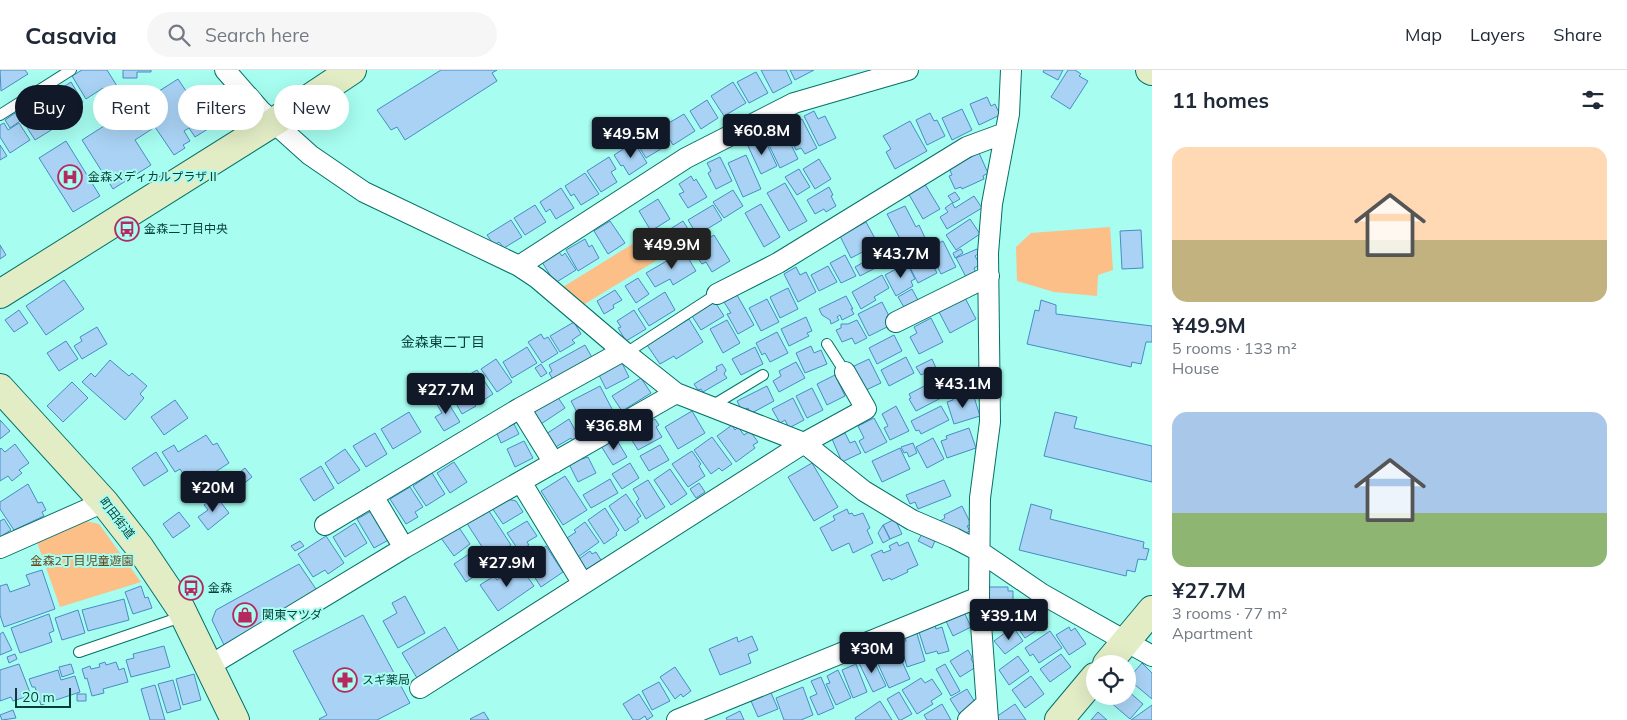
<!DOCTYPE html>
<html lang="en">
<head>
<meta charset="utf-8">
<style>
	:root { --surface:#fff; --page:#f6f6f7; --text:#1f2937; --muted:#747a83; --line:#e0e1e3; --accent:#111827 }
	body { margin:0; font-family:Mulish,"Noto Sans JP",sans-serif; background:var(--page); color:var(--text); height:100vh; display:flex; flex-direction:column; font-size:19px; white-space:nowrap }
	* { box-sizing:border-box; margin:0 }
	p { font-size:16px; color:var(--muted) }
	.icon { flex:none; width:28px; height:28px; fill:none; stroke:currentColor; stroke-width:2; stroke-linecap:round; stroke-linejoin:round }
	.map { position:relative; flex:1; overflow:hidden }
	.details { display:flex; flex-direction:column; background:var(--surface); width:475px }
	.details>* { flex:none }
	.top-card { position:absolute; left:15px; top:15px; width:475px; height:45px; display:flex; gap:10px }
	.tools { position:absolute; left:1086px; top:585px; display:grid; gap:10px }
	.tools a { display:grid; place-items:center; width:50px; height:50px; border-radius:50%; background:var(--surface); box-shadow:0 5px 20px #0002; font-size:25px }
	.scale { position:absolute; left:15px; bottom:12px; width:56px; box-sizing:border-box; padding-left:5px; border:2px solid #083e38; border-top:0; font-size:14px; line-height:18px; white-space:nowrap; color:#083e38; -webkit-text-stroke:4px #a6fdf0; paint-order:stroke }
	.price { position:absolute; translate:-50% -42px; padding:0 11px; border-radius:5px; background:var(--accent); color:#fff; font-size:16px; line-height:32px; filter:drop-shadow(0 1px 2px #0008) }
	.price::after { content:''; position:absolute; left:50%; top:30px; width:15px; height:11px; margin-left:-8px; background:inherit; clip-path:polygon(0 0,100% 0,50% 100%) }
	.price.active { background:#222; color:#fff }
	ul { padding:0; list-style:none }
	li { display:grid; align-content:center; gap:10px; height:265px; padding:0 20px }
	li span { display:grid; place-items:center; height:155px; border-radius:15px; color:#555 }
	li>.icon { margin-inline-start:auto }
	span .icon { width:90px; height:90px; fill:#fffc; stroke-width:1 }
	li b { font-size:21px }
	h2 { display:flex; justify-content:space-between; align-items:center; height:60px; padding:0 20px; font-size:21px }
	.tag { padding:0 18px; border-radius:22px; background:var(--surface); box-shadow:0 5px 20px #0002; font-size:18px; line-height:45px }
	.tag.active { background:var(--accent); color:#fff }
	header { display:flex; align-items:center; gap:30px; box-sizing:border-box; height:70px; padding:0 25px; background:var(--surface); border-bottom:1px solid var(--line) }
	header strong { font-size:24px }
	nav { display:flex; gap:28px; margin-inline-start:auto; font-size:18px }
	.search { width:350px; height:45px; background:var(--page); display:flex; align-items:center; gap:12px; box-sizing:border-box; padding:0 18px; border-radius:28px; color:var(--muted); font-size:19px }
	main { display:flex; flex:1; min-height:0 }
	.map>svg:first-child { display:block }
	.green { fill:#fbbf87 }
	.building { fill:#a9d2f4; stroke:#478dc2 }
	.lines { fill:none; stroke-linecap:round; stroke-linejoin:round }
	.lane-casing { stroke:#057166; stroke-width:12 }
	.street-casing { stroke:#057166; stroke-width:22 }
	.secondary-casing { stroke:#057166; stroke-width:30 }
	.lane { stroke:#fff; stroke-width:10 }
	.street { stroke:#fff; stroke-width:20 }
	.secondary { stroke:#e2edc6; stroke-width:28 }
	.labels { text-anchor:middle; stroke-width:4; stroke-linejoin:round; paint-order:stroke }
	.poi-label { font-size:12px; fill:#083e38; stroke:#a6fdf0; text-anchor:start }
	.street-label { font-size:12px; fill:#083e38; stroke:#a6fdf0 }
	.park-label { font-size:12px; fill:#6b441b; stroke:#a6fdf0 }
	.neighbourhood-label { font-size:14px; fill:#083e38; stroke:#a6fdf0 }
</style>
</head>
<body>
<header>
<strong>Casavia</strong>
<div class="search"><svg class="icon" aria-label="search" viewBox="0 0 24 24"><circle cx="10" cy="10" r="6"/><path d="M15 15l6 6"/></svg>Search here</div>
<nav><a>Map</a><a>Layers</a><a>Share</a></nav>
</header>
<main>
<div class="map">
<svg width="1152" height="650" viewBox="0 0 1152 650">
	<rect width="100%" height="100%" fill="#a6fdf0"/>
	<path class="green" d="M1110,157L1113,200L1098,205L1097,226L1054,222L1017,211L1016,177L1031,163Z
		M647,165L662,187L583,235L563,217Z
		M86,451L99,454L141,512L60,537L37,472Z"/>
	<path class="building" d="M0,0H25L28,4L1,21Z
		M82,0H107L117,16L106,23L103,18L86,29L72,6Z
		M123,0H151V2H137V8H123Z
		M441,0H497L492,3L497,11L405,70L397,57L391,60L377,40Z
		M761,0H786L792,13L773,23Z
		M790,0H814L795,10Z
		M1044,0H1063L1058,10L1043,2Z
		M1068,0H1075L1081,4L1079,6L1088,11L1070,39L1051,27Z
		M756,2L768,23L749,33L737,12Z
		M178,9L204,48L218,39L224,49L195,67L189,58L184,61L190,71L183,75L185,78L174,85L155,57L135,70L151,95L113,119L82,70Z
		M71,12L83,32L62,46L55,34L57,33L54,28L58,25L56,22Z
		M733,12L746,33L724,46L711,26Z
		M987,27L991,36L995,34L1000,45L979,55L970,34Z
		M46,30L61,54L35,70L23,51L42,40L39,34Z
		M707,30L718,48L701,59L690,41Z
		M962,39L972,60L952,70L942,48Z
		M814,41L818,49L825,46L836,68L819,76L804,46Z
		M15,43L20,51L10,58L5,50Z
		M930,43L934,51L937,50L945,66L927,75L916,50Z
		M684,44L695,61L673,75L662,57Z
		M802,49L817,78L805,84L801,78L796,80L789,65L794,62L790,55Z
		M910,51L927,81L895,99L886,82L891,79L883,66Z
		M4,53L8,60L19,53L30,70L10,83L0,67V55Z
		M659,57L669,74L646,88L636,72Z
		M786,64L798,89L780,98L768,73Z
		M764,68L777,96L761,104L748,76Z
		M66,71L100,126L73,142L39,88Z
		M634,72L647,93L629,105L623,95L621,96L614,85Z
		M0,75L7,86L0,90Z
		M979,83L988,103L983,106L984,109L962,119L961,117L955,119L949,106L952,105L949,98Z
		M746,85L761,119L743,127L728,93Z
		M609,87L616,99L611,102L617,112L601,122L587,101Z
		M720,87L732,111L716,119L708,103L711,101L707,93Z
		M819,89L831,109L815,119L803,99Z
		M799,99L810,117L797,125L785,107Z
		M585,103L599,124L581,135L574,124L571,126L565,116Z
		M691,106L694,111L696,109L707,127L688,138L679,124L684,122L679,114Z
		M923,111L940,139L923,149L907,121Z
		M785,113L807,151L789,161L767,123Z
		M829,117L833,125L831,126L836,136L826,142L824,139L815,144L807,130Z
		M561,118L574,138L556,149L550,139L546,142L540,132Z
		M733,120L743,136L724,148L713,132Z
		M955,122L960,129L953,133L948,126Z
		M974,126L982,138L947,159L940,147L948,142L945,138L952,133L955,138Z
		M658,129L670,149L651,161L639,141Z
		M761,134L780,167L764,177L745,143Z
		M535,135L546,152L525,165L514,148Z
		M713,135L722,150L697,165L688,150Z
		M905,136L916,157L919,155L927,172L907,182L887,144Z
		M970,149L980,164L956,180L946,165Z
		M511,150L522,167L504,178L499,172L494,175L487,165Z
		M610,151L625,173L608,184L594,161Z
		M683,151L695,170L686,175L684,171L668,181L659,166Z
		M866,152L878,174L851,188L840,166Z
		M1141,160L1143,198L1122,199L1120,161Z
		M714,165L730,191L712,202L706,192L702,194L694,183L698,180L696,176Z
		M585,169L589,177L592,175L599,188L578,201L566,180Z
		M943,171L956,197L941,204L928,178Z
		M0,175L6,185L0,189Z
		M889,178L896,192L883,199L881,195L860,206L855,197Z
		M961,179L963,183L955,188L953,183Z
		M977,179L979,183L975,186L980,195L974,198L976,203L966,207L956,188Z
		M925,180L937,203L918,213L906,190Z
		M684,181L696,201L673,215L670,209L655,217L646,203Z
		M559,182L562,186L565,183L576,200L555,213L542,192Z
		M845,185L856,206L841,213L830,193Z
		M907,193L915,209L911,211L913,216L896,226L885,205Z
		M828,196L837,212L819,221L811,205Z
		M796,197L800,205L806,202L816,222L798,232L784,204Z
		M882,205L889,218L874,227L876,230L861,239L852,222Z
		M638,208L649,224L636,233L625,216Z
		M64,210L84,239L46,265L26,236Z
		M788,218L798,239L780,248L770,227Z
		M912,219L919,232L905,239L898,227Z
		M615,220L622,230L613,235L614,238L604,244L597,231Z
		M665,222L675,240L649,256L638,239Z
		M737,225L754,255L738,264L727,244L731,243L724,232Z
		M846,226L853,239H851L854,244L842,250L840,245L837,247L839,250L831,254L830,250L822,245L819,239Z
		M964,226L976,249L950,263L938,240Z
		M767,229L779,252L761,261L749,238Z
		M1041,230L1056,235V244L1152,256V272H1146L1141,294L1132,292L1131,297L1027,274L1035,240L1039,241Z
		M715,232L724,246L701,260L692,246Z
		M882,232L893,254L869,266L858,244Z
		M19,240L28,253L14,262L5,250Z
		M634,240L646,259L626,271L618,258L621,257L617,251Z
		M806,247L812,261L807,263L809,266L789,276L781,259Z
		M931,248L943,272L919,284L910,267L917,263L914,257Z
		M689,249L703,272L676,289L674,286L660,294L647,275Z
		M727,250L740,273L723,283L710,259Z
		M857,250L867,268L855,274L852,268L842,272L836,260L841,258V254H848Z
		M574,252L581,264L572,270L575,273L560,282L550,266Z
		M97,257L107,274L82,289L74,276L82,271L80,267Z
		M777,262L788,283L770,292L765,283L762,285L756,273Z
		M541,264L544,269L548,267L558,283L542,293L528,272Z
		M894,265L902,281L877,294L869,278Z
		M66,271L78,289L59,301L47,283Z
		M585,275L594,291L555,313L549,303L552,301L549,295Z
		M811,276L814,283L821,280L827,294L805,303L796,283Z
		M527,277L537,293L512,308L503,292Z
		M755,277L763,294L741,305L732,289Z
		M906,287L914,303L889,316L881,300Z
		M496,289L512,312L497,322L481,299Z
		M869,289L881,313L864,321L852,297Z
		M932,289L936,298L921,305L916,297Z
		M110,290L129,306L132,303L147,316L140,324L144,328L125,350L82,312L91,303L95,307Z
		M621,291L629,307L606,319L598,303Z
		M796,292L805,308L779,322L773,311L781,306L779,301Z
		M541,294L547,303L541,307L535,298Z
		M722,294L726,300L724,304L727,308L703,322L701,319L698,320L694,314L717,300L716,297Z
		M477,300L493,324L479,333L463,308Z
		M835,305L845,326L827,335L817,314Z
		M641,308L651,323L622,341L612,326Z
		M72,312L88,328L63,352L47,336Z
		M461,312L476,336L462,344L448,319Z
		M932,312L941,328L916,341L909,329L911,328L909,324Z
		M600,316L612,339L583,354L571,331Z
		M767,316L774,331L750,344L748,338L742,341L737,331Z
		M812,318L823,340L807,348L796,326Z
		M963,324L965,329L974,327L980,346L954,354L947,332L953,330L952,327Z
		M444,326L460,352L444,361L435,347L442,343L435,331Z
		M557,326L565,338L541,354L533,342Z
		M793,328L804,350L789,358L785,350L780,353L772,339Z
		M175,330L188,348L164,365L151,347Z
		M896,336L909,361L890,370L884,358L888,356L882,344Z
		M941,336L949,350L921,364L919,360L916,361L911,351Z
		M692,341L705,363L678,379L665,357Z
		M409,342L421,362L393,379L381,359Z
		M1055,342L1077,347L1074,358L1152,376V412L1044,386Z
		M874,348L887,372L865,383L859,371L864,368L858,356Z
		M569,349L579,367L573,371L571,368L554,378L546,364Z
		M655,349L659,355L656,357L662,367L638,380L628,364Z
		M0,350L10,361L0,369Z
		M512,350L519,364L501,373L495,359Z
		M732,355L735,360L738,357L744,365L750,361L758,372L753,375L755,378L736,392L717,366Z
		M969,358L976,378L947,388L941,371L947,369L946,366Z
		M375,363L387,384L366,397L353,376Z
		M845,363L850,373L855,371L861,383L842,392L832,369Z
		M206,365L213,375L217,373L229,393L209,406L205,401L188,412L180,399L175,402L162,382L174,375L178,382Z
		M615,367L627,387L613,395L601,376Z
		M712,367L732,394L722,401L719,398L711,404L694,380Z
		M933,368L944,389L927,398L916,377Z
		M524,371L533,388L515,397L507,379Z
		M913,373L917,383L909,387L907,382L904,383L901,377Z
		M15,374L29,393L19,400L22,403L12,411L8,406L0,411V379L1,378L5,382Z
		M660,375L669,390L649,401L640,386Z
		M900,378L910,399L882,412L872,391Z
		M345,379L360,400L338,414L325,393Z
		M692,381L701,394L699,396L705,406L688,417L672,394Z
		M156,382L168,401L144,416L132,398Z
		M581,387L582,389L588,387L596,403L578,412L569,394Z
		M454,392L467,412L450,423L437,403Z
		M630,393L639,408L622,419L612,404Z
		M812,393L838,437L814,451L788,407Z
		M321,396L334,418L314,431L300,409Z
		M245,398L252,407L242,415L235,406Z
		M670,399L687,424L671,435L654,410Z
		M432,403L445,424L426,436L413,416Z
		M565,406L587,440L563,455L541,421Z
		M610,409L618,423L591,438L583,425Z
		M648,410L665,437L646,449L636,432L639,429L633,419Z
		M944,410L951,426L918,439L915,432L910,434L906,425Z
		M699,413L705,422L696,428L690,419Z
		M28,414L38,433L42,432L46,440L42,442L44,446L14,460L0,439V432Z
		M410,417L423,437L415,442L418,447L406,454L390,429Z
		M626,424L641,446L637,449L639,452L625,461L609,436Z
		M216,426L229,443L208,460L198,447L208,440L204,435Z
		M507,429L516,431L523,442L503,454L492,438Z
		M1031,434L1052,440L1050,449L1144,472L1143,478L1149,479L1146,490L1138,489L1135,502L1127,500L1126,506L1019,480Z
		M962,436L971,454L967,456L970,461L963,464L941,454L940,451L945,448L944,445Z
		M487,438L511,475L490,489L466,452Z
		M605,438L619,460L616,463L617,465L604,474L588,450Z
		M375,439L392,468L374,478L357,449Z
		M847,439L849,444L852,443L854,446L863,443L870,458L867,460L873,473L853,483L849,473L832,481L820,458L835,450L833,446Z
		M179,442L190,456L173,468L163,454Z
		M4,449L11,460L0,467V451Z
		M895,449L902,464L890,469L883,455Z
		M527,451L537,466L527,472L529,475L519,481L507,463Z
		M585,452L599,472L578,487L569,474L570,473L567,468L576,462L574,460Z
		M355,453L367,473L345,487L333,467Z
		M883,455L890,469L883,473L878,463Z
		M458,456L470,474L454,486L441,468Z
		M923,462L936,468L932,478L918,471Z
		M326,466L344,493L328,504L325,500L313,507L298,484Z
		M300,471L304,476L295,481L291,476Z
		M897,472L899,476L908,472L918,495L907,500L908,502L891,510L890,508L883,511L871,485L882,480L883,483L891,480L889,476Z
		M546,476L563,502L541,517L524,491Z
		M512,477L521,490L501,505L492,492Z
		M478,478L490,496L466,512L454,494Z
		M590,481L592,484L596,482L601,490L586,500L579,489Z
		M299,494L318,522L224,575L212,550L216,540Z
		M519,495L534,516L498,541L480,515L494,506L497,510Z
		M42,500L55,539L4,557L0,545V516L7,514L10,522L30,515L26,505Z
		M141,516L145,528L148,527L152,538L133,544L125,522Z
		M988,517H1008V521H1013V545H1008V549L989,550Z
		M405,526L425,563L398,578L383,551L397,543L392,533Z
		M124,529L129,550L88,561L82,540Z
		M1038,538L1048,553L1025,568L1015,554Z
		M78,540L85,563L62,570L55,548Z
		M963,540L971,557L953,566L945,549Z
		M49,544L54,561L49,563L52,572L20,583L11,558Z
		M363,545L410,633L377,650H320L319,649L327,645L293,581Z
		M934,551L936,559L942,557L949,581L938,584L937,581L926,584L917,556Z
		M445,557L460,583L417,608L402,583Z
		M915,557L925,591L907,597L900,572L906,571L903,561Z
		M1013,557L1023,571L1005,584L994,571Z
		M1069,557L1071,561L1075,558L1086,574L1069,585L1056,565Z
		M1050,561L1062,578L1039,593L1033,584L1030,586L1025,578Z
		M3,562L12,580L0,585V564Z
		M895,564L899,575L887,580L882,569Z
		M752,566L758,580L748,584L751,593L720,605L709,579L737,567L738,572Z
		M164,576L170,597L131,607L126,590L134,588L133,584Z
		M896,578L910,609L889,618L873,583L884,579L886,583Z
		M968,580L972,587L971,589L976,597L960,607L950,591Z
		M15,584L17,589L9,593L7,587Z
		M1061,584L1071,597L1050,612L1040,599Z
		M871,585L886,616L873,622L858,591Z
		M1018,586L1029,601L1009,615L999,600Z
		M105,592L106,595L116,592L119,600L124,598L128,612L103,619L104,623L92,626L87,608L85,609L82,599L90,596L91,599L100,597L99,594Z
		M1142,593L1152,603V629L1128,609Z
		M19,594L31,625L13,631L11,627L0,631V600Z
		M71,594L74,603L62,607L59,597Z
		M856,594L867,622L853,628L842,600Z
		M945,594L960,621L951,626L936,599Z
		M675,597L691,621L683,627L681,624L675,629L660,607Z
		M58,600L61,610L75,606L80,622L41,635L35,617H32L29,609Z
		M838,600L851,628L836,635L826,614L830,613L827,606Z
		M194,604L201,630L183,635L176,609Z
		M1031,606L1044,624L1025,638L1012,620Z
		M821,607L834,638L818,645L810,627L817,624L811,611Z
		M921,608L925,613L932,609L942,624L931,631L933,634L917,644L902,620Z
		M173,610L181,639L167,643L158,614Z
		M659,612L670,631L652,640L642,621Z
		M155,615L165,650H150L141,619Z
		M803,617L813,645L801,650H784L776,628Z
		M769,618L778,639L758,647L751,631L756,629L754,625Z
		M967,619L976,634L962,648L950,629Z
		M1128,621L1143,634L1130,649L1109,631L1113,626H1128Z
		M899,622L912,644L901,650H899L887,629Z
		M77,624H86V631H77Z
		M639,624L653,646L647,650L645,646L639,650H633L623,634Z
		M880,631L892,650H856L855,648Z
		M942,634L951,650H927L924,645Z
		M1015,634L1026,650H999L996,647Z
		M1152,635V650H1131Z
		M13,640L16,648L2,650L0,645Z
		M740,641L744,650H727L726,648Z
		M484,642L489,650H471L470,649Z
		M1098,642L1107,650H1091Z"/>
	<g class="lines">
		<g class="lane-casing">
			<path id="lane" d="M0,45L71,0
				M827,274L845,302
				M626,283L717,224
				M710,337L763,305
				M79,582L184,546"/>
		</g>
		<g class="street-casing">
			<path id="street" d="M225,0L261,41L310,85L364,122L519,196L537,208L623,281L676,323L804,373L864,421L912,450L954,468L979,481L1042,524L1152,586
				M519,196L686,88L794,33L908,0
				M717,224L778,193L967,77L1005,63
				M896,252L989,206
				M520,338L554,393
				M521,412L583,514
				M373,426L404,478
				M325,455L520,338L623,281
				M0,478L104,432
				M979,527L980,428L990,352L988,183L992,134L1009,44L1011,0
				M209,596L404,478L676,323
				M420,618L804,373L866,339L845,302
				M677,650L979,527L988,650
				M968,650L986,634"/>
		</g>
		<g class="secondary-casing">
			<path id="secondary" d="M1150,0L1152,1
				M0,224L274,52L352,0
				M0,318L104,432L140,478L181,539L235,650
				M1107,594L1152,540
				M1059,650L1095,607"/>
		</g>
		<use href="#lane" class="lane"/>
		<use href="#street" class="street"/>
		<use href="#secondary" class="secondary"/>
	</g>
	<defs>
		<g id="hospital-ring" transform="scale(1.25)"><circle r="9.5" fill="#a6fdf0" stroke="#b6295e" stroke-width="1.5"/><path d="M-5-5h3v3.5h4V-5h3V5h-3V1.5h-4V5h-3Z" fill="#b6295e"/></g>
		<g id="bus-ring" transform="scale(1.25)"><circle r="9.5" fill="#a6fdf0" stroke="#b6295e" stroke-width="1.5"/><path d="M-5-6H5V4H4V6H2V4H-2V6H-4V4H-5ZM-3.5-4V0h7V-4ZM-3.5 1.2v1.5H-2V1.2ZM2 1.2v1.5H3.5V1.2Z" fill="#b6295e"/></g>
		<g id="shop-ring" transform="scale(1.25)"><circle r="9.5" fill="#a6fdf0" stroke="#b6295e" stroke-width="1.5"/><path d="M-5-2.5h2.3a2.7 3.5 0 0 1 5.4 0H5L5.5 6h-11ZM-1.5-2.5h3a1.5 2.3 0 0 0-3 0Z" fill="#b6295e"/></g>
		<g id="pharmacy-ring" transform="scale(1.25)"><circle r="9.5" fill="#a6fdf0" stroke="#b6295e" stroke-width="1.5"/><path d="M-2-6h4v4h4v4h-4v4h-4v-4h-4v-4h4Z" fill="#b6295e"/></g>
	</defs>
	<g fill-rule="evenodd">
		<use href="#hospital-ring" x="70" y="107"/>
		<use href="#bus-ring" x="127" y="159"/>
		<use href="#bus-ring" x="191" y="518"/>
		<use href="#shop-ring" x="245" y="545"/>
		<use href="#pharmacy-ring" x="345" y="610"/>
	</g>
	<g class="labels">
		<g class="poi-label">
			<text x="88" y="111">金森メディカルプラザⅡ</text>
			<text x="144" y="163">金森二丁目中央</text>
			<text x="208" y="522">金森</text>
			<text x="262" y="549">関東マツダ</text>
			<text x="362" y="614">スギ薬局</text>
		</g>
		<g class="street-label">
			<text transform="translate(117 448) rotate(52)" y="4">町田街道</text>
		</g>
		<g class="park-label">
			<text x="82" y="495">金森2丁目児童遊園</text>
		</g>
		<g class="neighbourhood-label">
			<text x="443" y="277">金森東二丁目</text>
		</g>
	</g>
</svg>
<div class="tools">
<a><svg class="icon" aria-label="locate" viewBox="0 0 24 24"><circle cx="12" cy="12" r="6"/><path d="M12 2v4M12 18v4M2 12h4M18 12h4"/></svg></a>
</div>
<div class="scale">20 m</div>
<b class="price" style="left:762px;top:86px">¥60.8M</b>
<b class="price" style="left:631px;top:89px">¥49.5M</b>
<b class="price active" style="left:672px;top:200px">¥49.9M</b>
<b class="price" style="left:901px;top:209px">¥43.7M</b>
<b class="price" style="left:963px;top:339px">¥43.1M</b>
<b class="price" style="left:446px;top:345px">¥27.7M</b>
<b class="price" style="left:614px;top:381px">¥36.8M</b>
<b class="price" style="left:213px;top:443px">¥20M</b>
<b class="price" style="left:507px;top:518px">¥27.9M</b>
<b class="price" style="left:1009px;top:571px">¥39.1M</b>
<b class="price" style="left:872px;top:604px">¥30M</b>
<div class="top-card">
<a class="tag active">Buy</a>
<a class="tag">Rent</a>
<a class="tag">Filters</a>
<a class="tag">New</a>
</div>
</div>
<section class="details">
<h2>11 homes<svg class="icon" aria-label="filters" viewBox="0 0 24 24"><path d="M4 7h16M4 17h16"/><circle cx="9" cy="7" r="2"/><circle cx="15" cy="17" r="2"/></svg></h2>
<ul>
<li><span style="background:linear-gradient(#ffd9b3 60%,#c2b280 0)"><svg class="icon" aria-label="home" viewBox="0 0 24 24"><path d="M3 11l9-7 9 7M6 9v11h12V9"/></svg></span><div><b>¥49.9M</b><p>5 rooms · 133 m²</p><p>House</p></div></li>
<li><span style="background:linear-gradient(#a9c7e8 65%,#8fb573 0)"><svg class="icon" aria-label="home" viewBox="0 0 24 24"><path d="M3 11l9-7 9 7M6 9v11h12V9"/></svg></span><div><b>¥27.7M</b><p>3 rooms · 77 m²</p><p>Apartment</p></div></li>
</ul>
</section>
</main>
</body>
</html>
